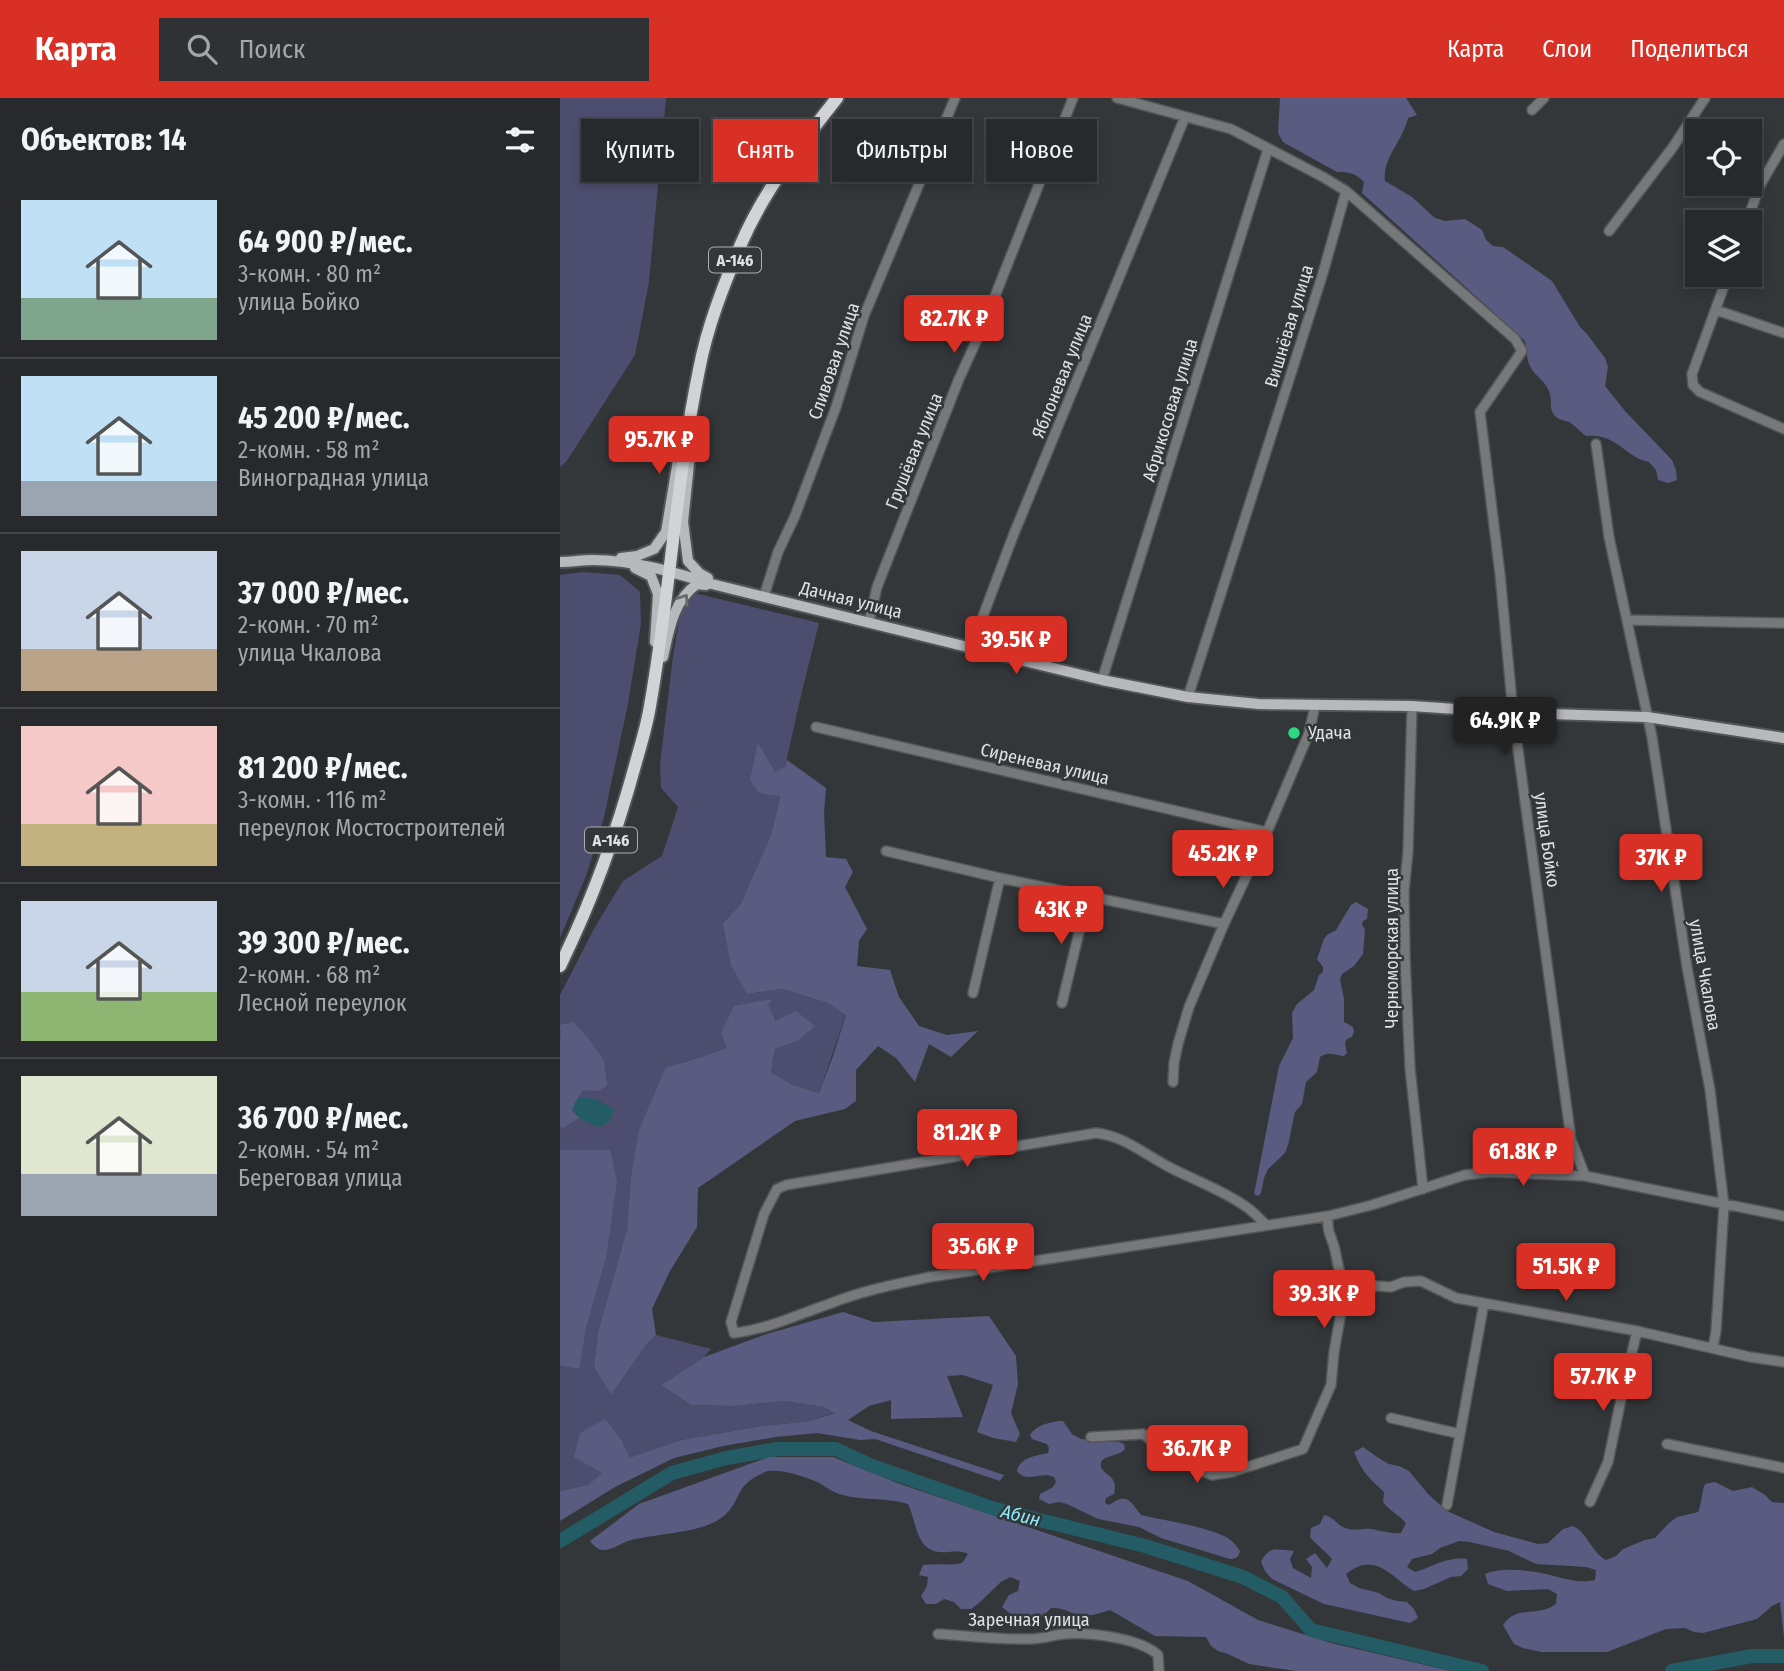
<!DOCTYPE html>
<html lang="ru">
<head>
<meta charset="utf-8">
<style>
	:root { --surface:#27292c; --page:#2f3134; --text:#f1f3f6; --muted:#a4a6a9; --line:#434548; --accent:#d93025 }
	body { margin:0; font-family:"Fira Sans Condensed",sans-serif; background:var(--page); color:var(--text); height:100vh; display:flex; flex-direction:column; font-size:26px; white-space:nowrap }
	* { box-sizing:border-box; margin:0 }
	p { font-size:23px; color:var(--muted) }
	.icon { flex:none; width:38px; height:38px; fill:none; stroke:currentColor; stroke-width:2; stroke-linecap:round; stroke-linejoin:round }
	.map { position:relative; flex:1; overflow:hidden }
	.details { display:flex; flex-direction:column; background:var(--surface); width:560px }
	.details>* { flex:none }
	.banner { position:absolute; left:21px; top:21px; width:665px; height:63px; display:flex; gap:14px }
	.controls { position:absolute; left:1125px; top:21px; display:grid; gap:14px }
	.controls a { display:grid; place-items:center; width:77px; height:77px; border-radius:0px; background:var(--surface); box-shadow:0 4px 10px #0003,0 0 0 2px var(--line); font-size:35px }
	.price { position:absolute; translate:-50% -60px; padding:0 16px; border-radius:7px; background:var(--accent); color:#fff; font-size:23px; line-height:46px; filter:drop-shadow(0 2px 4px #0008) }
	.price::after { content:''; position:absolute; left:50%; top:42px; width:21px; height:16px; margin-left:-10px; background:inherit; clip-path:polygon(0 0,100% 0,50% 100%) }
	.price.on { background:#222; color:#fff }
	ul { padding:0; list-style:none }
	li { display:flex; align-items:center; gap:21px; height:175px; padding:0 21px }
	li+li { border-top:2px solid var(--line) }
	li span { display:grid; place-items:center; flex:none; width:196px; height:140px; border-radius:0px; color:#555 }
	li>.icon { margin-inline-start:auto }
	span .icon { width:84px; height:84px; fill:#fffc; stroke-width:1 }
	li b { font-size:30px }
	h2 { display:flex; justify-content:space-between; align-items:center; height:84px; padding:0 21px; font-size:30px }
	.pill { padding:0 24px; border-radius:0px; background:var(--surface); box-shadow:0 4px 10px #0003,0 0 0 2px var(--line); font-size:24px; line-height:63px }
	.pill.on { background:var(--accent); color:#fff }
	header { display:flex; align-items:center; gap:42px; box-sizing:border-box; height:98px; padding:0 35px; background:var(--accent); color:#fff }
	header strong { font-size:33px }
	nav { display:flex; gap:38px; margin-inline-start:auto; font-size:24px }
	.search { width:490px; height:63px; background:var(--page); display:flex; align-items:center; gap:18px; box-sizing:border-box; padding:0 24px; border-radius:0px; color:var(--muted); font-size:26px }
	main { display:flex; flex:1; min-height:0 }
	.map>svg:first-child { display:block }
	.green { fill:#4d4e6f }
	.forest { fill:#5a5b81 }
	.water { fill:#235c65 }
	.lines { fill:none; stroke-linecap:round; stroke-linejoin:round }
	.river { stroke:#235c65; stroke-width:14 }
	.minor-casing { stroke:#535658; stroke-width:12 }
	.major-casing { stroke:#535658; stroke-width:14 }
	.highway-casing { stroke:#535658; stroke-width:16 }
	.minor { stroke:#77787a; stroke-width:9 }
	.major { stroke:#b8b9bd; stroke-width:10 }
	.highway { stroke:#d1d3d7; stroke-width:12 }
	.oneway { stroke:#696b6e }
	.poi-dot { fill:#2dd884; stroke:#34373a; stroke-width:2.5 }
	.labels { text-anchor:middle; stroke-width:5; stroke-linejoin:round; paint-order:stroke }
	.shield { fill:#34373a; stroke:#acaeb0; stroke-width:2 }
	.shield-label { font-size:16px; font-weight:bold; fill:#dfe1e3 }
	.street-label { font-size:18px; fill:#dfe1e3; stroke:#34373a }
	.poi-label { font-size:18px; fill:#dfe1e3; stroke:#34373a; text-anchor:start }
	.water-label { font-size:19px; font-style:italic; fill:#8deafa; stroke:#34373a }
</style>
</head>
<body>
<header>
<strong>Карта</strong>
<div class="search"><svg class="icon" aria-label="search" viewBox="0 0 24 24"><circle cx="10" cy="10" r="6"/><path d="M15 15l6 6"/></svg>Поиск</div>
<nav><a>Карта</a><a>Слои</a><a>Поделиться</a></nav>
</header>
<main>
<section class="details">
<h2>Объектов: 14<svg class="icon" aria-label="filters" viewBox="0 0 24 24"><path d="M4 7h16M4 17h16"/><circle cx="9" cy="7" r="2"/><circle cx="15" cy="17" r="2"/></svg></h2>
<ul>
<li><span style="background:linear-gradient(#bfe0f5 70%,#7fa58c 0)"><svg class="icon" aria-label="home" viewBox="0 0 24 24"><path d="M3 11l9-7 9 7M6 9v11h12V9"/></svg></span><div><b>64 900 ₽/мес.</b><p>3-комн. · 80 m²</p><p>улица Бойко</p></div></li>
<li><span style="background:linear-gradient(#bfe0f5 75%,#9aa5b1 0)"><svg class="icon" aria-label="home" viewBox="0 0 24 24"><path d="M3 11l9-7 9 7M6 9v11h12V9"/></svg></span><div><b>45 200 ₽/мес.</b><p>2-комн. · 58 m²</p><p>Виноградная улица</p></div></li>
<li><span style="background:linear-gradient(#c9d6e8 70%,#b9a48a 0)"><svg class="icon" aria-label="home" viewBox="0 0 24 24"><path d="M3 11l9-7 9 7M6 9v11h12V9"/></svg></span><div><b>37 000 ₽/мес.</b><p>2-комн. · 70 m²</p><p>улица Чкалова</p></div></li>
<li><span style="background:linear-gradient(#f6c9c9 70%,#c2b280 0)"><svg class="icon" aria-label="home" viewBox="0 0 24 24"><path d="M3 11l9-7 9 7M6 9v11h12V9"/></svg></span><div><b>81 200 ₽/мес.</b><p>3-комн. · 116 m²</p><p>переулок Мостостроителей</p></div></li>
<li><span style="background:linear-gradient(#c9d6e8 65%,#8fb573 0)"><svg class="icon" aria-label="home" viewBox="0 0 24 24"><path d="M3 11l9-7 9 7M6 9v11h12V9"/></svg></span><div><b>39 300 ₽/мес.</b><p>2-комн. · 68 m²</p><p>Лесной переулок</p></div></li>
<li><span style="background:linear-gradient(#dfe7d0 70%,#9aa5b1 0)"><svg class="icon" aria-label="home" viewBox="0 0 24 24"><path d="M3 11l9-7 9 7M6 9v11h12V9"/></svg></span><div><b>36 700 ₽/мес.</b><p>2-комн. · 54 m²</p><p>Береговая улица</p></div></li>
</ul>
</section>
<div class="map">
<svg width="1224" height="1573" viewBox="0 0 1224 1573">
	<rect width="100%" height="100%" fill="#34373a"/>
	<path class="green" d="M0,0H106L89,184L75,257L6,364L0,369Z
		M23,474L60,477L80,494L81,526L67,611L44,719L26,778L0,840V477Z
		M134,495L259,525L242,593L225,669L215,675L199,645V695L220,697L211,737L180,807L163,825L187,896L222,891L268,905L286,916L259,995L233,987L211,974L215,951L237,943L217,924L207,907L212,902L167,950L129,963L106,969L71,1079L67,1131L38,1234L34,1269L51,1297L86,1247L96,1237L151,1251L144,1259L101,1287L131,1307L175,1308L225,1303L264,1309L276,1314L250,1323L202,1328L121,1342L70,1361L62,1343L30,1368L43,1375L28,1387L0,1393V897L35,829L63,783L102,758L118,709L101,690L100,667L113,558L122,506Z"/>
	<path class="forest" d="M720,0H846L857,17L848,20C843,43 822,60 825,83L852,99L875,120L885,123L905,121L922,132L926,142L933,148L943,149L992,183L1020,229L1027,236L1045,260L1048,269L1045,288L1065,313L1112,362L1116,372L1117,382L1108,385L1098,382L1096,372L1089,364C1066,360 1057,335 1026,338C1020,334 1015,327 1009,324C1003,322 999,322 994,317C989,310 992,304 990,296C987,284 976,279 971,270C966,262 967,252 965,243L802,95L804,84C796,75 789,74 777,74L723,44L718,35Z
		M198,644L215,674L225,669L227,662L266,690L264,715L266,759L286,761L293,774L285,789L307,831L299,843L297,868L330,872L339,899L359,928L387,937L418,933L391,959L369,946L355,984L336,960L318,948L296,972V1003L285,1011L235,1023L138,1090L137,1129L110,1173L92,1211L96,1237L86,1247L51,1297L34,1269L38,1234L67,1131L71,1079L79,1032L106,969L129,963L167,950L161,935L174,908L213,901L208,907L216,923L236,913L255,928L237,943L215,951L211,974L233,987L259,995L273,958L286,917L268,905L222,891L187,896L171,867L163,825L180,807L211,737L220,698L199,695L190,682Z
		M796,804L808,811L807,821L803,823L802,827L805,831L803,856L794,868L782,876L780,881L784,901V924L793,929L794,934L792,939L787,941L785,945L787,955L784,958C775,957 768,953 760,959L757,974L746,984L742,1006L735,1014L734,1018L729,1043L726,1053L723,1057L708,1071L704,1080L701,1095L698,1098L694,1096L695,1091L719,968L733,940L732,915L737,906L754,892L759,877L763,874V869L757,861L764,841L767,837L776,832L791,807Z
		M13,924L29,941L44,963L47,987L39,993L22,992L12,1012L19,1020L3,1030L0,1029V944L1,942L0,927Z
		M0,1052H50L57,1084L46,1159L26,1230L19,1271L0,1267Z
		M283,1214L314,1224L429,1218L456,1258L458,1286L451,1315L460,1336L456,1344L433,1340L417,1334L433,1287L403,1277L387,1278L403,1319L331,1321V1302L309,1308L288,1322L311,1333L444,1377L440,1383L315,1341L300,1342L257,1335L216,1339L163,1348L114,1360L55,1389L0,1423V1393L28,1387L42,1375L14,1359L20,1335L45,1321L62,1343L70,1360L121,1342L202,1328L250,1323L275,1315L264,1309L225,1303L175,1308L131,1307L101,1287L144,1259L207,1236Z
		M498,1323H503L512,1336L521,1341L559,1344L564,1346L565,1351C558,1359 543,1357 541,1365C539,1375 552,1376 554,1384C555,1387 555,1392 554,1396L546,1400L545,1405L549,1407C568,1394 570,1403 581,1417C607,1423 639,1427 664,1438C671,1441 676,1447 680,1453C679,1459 676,1461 670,1461L601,1440L579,1429L538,1421L507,1406L499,1404L489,1406L479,1401L480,1396L493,1389L496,1384L494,1379C481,1373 467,1386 457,1373C460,1359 476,1358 488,1355L489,1350L487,1346L472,1341L470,1337C476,1327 488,1325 498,1323Z
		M803,1349L820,1361L829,1366L839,1368L849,1373L868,1396L887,1413L934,1434L978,1446L988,1445L1003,1431L1013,1428C1028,1435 1031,1454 1046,1462L1056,1458L1063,1451L1085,1442L1095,1440L1108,1426L1117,1419L1138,1414C1142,1405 1141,1396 1145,1386L1155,1384L1173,1393L1192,1389L1205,1397L1212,1404L1224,1405V1539L1220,1504L1212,1508L1197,1521L1143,1535L1134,1534L1125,1530L1106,1531L1047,1554H981L963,1550L954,1546L943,1527C957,1506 978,1520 996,1506L997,1496L988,1491L947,1493L928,1486L925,1476C940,1469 969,1472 986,1476C1003,1480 1018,1486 1035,1482L1036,1472L1026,1469L976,1466L949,1453L910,1444L899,1443L880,1450L872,1456L852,1461L847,1469L855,1474C873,1469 887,1458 907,1461L908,1471L901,1478L891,1479L864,1491L854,1493C831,1479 815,1452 786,1476L790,1485L799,1490L819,1495L827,1500L837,1503L847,1504L854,1511L858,1520L850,1525L764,1506L712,1481L705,1473L701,1464C709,1447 718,1452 734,1453L730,1461L733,1470L751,1480L752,1469L746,1461L755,1455L767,1470L772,1461C766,1453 757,1448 750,1439L751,1430L760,1426L764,1417C775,1420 775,1425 783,1429C792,1434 803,1430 812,1431C822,1433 831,1436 841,1435L846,1425C839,1417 830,1413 823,1404L824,1394C808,1379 803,1375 794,1354Z
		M209,1359H273L340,1386L628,1483L698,1522L771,1545L891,1573H736L689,1566L668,1556L658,1553L651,1548L646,1539L595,1538L550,1512C540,1515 530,1519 520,1517C509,1515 503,1509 491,1510L484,1517L467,1527L458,1522L442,1509L449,1497L458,1493L460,1483L450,1479L441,1484L419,1505L411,1511H401L394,1504L384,1501L376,1506H366L361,1498L367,1488L368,1479L359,1477L363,1467C376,1465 389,1468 402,1465L408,1456C398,1451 391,1455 380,1454C356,1453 356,1422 348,1406C326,1399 301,1403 279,1396C270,1393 264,1387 255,1383C243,1378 222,1371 208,1373C206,1373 201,1376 199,1377C175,1389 181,1402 165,1417C145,1436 94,1435 68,1443C60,1446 51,1453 42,1452C37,1451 33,1447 30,1443L79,1406Z"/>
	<path class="water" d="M18,999C31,999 45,1003 54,1013L49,1024L39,1029C27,1025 20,1022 12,1012Z"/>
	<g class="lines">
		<path class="river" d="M0,1443L112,1375L166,1360L217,1351H276L310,1367L435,1411L585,1448L683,1479L722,1499L751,1532L922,1573
			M1112,1573L1192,1558H1224"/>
		<g class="minor-casing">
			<path id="minor" d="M557,0L671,31L763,79L786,93L955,241L962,253L920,314L940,476L953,615L1011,1041L1025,1078
				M972,12L984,0
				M1187,124L1199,89L1224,46
				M1049,133L1113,49L1145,0
				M1168,177L1132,276L1133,287L1140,294L1224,331
				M1156,212L1224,235
				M1036,346L1049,439L1092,639L1127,869L1150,992L1164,1107L1156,1233L1153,1249
				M204,498L218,454L235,418L276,309L304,218L395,0
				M1067,522L1224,525
				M309,524L317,489L399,281L424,226L513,0
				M411,550L453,438L625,19
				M542,582L708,51
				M628,599L763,175L786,93
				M852,608L848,754L844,792L845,859L850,970L863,1091
				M256,629L707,734
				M326,753L440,780L664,826
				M413,895L440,780
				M502,905L528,797
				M613,984L614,965L618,946L629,909L664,826L707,734L749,635L755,608
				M705,1126C699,1120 693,1113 685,1108C662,1092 634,1082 609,1069C584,1056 564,1038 536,1035L226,1087L217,1091L204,1116L171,1224L174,1235C208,1231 237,1217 269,1206C301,1193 336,1186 370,1179L768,1118L812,1107L905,1077L931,1074L1025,1078L1224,1118
				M786,1186L831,1189L844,1184L861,1183L896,1200L1077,1233L1190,1259L1224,1264
				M831,1320L900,1336
				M531,1339L583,1336L601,1350L625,1360L642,1373L652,1377L672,1374L743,1351L771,1287L774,1254L786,1186C778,1174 778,1166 775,1152C771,1136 767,1136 768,1118
				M1107,1346L1224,1370
				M1030,1404L1048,1364L1060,1306L1077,1233
				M887,1407L924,1205
				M378,1536C409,1538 441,1542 471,1541C482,1541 493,1537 504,1536C529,1534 580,1540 598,1557L599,1573"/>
		</g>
		<g class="major-casing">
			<path id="major" d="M130,356L123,424L128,463L139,475L148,480
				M61,460L77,458L94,451L106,434L118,362
				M0,464C11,464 22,462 33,462C73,462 113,474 152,486L542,582L628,599L698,606L852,608L953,615L1087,619L1224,640
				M75,470L91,478L98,496L95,544
				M103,559C109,532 113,503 137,486L146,487"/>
		</g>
		<g class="highway-casing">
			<path id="highway" d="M0,868C32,803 57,734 76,664C81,646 87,627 90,608C110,496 116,383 139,272C147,229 164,186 181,146C204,92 241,46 277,0"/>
		</g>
		<use href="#minor" class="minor"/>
		<use href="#major" class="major"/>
		<use href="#highway" class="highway"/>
	</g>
	<defs><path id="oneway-chevron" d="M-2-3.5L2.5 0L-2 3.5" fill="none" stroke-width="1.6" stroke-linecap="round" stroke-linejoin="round" transform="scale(1.75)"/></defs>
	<use class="oneway" href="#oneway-chevron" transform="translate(124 501) rotate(-55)"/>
	<circle class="poi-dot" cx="734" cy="635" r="7"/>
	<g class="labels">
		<g class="shield">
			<rect x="149" y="149.5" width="52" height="25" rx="5"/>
			<rect x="25" y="729.5" width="52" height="25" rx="5"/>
		</g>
		<g class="shield-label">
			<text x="175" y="168">А-146</text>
			<text x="51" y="748">А-146</text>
		</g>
		<g class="street-label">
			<text transform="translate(729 228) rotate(-73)" y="6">Вишнёвая улица</text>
			<text transform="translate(274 263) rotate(-71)" y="6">Сливовая улица</text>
			<text transform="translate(502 278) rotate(-68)" y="6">Яблоневая улица</text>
			<text transform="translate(610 312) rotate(-73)" y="6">Абрикосовая улица</text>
			<text transform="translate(354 353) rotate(-68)" y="6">Грушёвая улица</text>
			<text transform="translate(291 502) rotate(14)" y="6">Дачная улица</text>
			<text transform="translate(485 666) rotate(13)" y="6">Сиреневая улица</text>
			<text transform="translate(987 742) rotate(82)" y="6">улица Бойко</text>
			<text transform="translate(832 850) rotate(-90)" y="6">Черноморская улица</text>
			<text transform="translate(1145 877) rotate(80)" y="6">улица Чкалова</text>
			<text x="469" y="1528">Заречная улица</text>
		</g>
		<g class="poi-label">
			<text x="748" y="641">Удача</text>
		</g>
		<g class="water-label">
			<text transform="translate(461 1417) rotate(14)" y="7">Абин</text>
		</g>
	</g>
</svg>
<div class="controls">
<a><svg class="icon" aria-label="locate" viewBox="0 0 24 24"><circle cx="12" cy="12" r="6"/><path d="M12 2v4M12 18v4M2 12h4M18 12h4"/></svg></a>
<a><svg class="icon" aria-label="layers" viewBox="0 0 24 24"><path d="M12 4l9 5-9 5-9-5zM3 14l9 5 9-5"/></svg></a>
</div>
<b class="price" style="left:394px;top:257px">82.7K ₽</b>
<b class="price" style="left:99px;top:378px">95.7K ₽</b>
<b class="price" style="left:456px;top:578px">39.5K ₽</b>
<b class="price on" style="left:945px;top:659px">64.9K ₽</b>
<b class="price" style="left:663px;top:792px">45.2K ₽</b>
<b class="price" style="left:1101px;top:796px">37K ₽</b>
<b class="price" style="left:501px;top:848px">43K ₽</b>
<b class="price" style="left:407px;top:1071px">81.2K ₽</b>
<b class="price" style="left:963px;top:1090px">61.8K ₽</b>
<b class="price" style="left:423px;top:1185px">35.6K ₽</b>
<b class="price" style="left:1006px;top:1205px">51.5K ₽</b>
<b class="price" style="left:764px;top:1232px">39.3K ₽</b>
<b class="price" style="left:1043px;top:1315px">57.7K ₽</b>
<b class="price" style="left:637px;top:1387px">36.7K ₽</b>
<div class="banner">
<a class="pill">Купить</a>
<a class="pill on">Снять</a>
<a class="pill">Фильтры</a>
<a class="pill">Новое</a>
</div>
</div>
</main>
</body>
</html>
